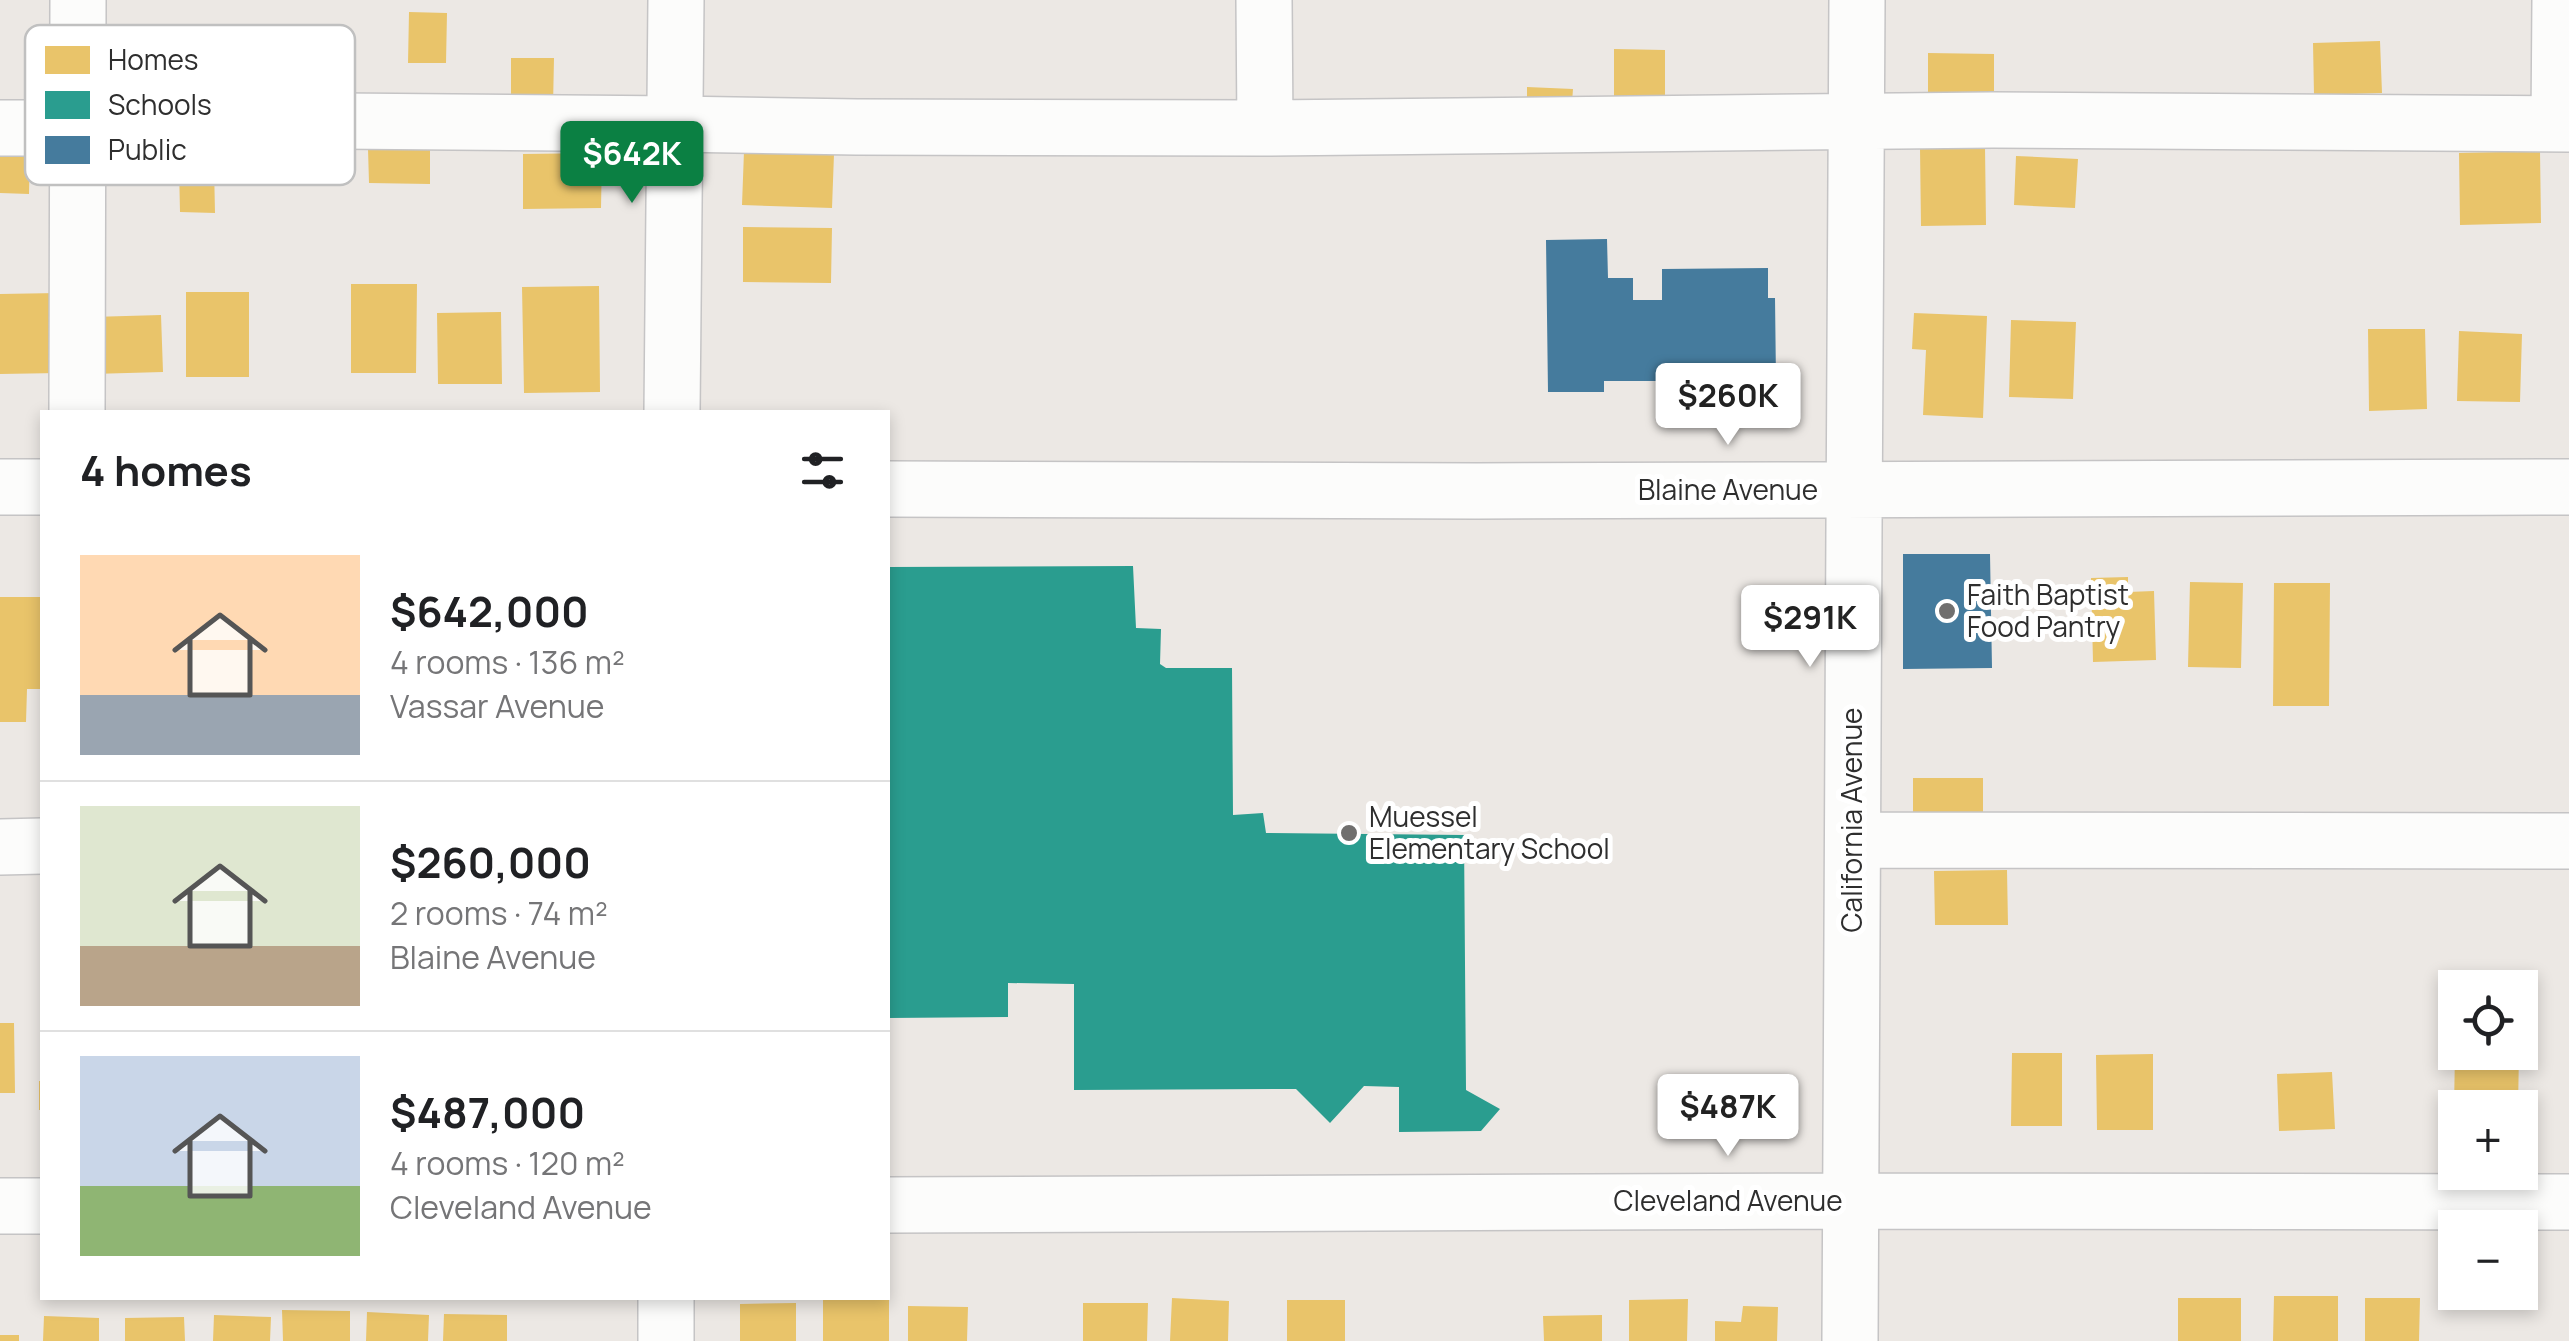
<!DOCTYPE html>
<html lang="en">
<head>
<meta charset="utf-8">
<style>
	:root { --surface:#fff; --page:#f6f6f6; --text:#202124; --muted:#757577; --line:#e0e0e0; --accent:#0b8043 }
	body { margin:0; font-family:Manrope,sans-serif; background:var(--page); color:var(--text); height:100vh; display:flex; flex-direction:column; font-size:38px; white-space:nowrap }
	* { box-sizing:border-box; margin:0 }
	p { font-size:32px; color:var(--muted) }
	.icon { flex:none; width:55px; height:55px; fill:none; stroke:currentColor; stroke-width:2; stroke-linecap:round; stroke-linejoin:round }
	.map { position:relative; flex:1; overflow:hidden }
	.details { position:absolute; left:40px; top:410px; width:850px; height:890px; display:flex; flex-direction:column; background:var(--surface); border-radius:0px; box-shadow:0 5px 15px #0003 }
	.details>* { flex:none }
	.controls { position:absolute; left:2438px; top:970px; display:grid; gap:20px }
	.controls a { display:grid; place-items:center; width:100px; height:100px; border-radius:0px; background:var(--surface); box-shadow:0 5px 15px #0003; font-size:50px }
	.price { position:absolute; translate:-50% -85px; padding:0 22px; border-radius:10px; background:#fff; color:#222; font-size:32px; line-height:65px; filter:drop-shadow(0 2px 5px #0008) }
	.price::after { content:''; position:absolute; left:50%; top:60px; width:30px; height:22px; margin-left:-15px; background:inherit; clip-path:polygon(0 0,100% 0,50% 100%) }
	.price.selected { background:var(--accent); color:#fff }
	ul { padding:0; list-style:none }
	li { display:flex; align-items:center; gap:30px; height:250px; padding:0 40px }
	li+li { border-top:2px solid var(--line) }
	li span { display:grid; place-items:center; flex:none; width:280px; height:200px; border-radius:0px; color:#555 }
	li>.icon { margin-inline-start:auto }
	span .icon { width:120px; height:120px; fill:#fffc; stroke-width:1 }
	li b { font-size:42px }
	h2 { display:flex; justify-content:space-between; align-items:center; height:120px; padding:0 40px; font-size:42px }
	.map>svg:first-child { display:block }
	.homes { fill:#e9c46a }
	.schools { fill:#2a9d8f }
	.public { fill:#457b9d }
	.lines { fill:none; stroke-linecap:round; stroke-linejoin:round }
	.minor-casing { stroke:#c5c4c5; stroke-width:58 }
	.minor { stroke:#fcfcfb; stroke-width:55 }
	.poi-dot { fill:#706f6e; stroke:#fff; stroke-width:4 }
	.labels { text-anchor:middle; stroke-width:10; stroke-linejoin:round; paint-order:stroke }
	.street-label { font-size:28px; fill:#2e2e2e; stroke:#fff }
	.poi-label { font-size:28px; fill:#2e2e2e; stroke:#fff; text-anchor:start }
	.key { fill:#fff; stroke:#c0c0c0; stroke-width:2.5 }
	.key-label { font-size:28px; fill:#2e2e2e }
</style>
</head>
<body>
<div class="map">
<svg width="2569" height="1341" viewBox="0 0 2569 1341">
	<rect width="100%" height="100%" fill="#ece8e4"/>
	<path class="homes" d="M409,12L447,13L446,63H408Z
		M2380,41L2382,93L2314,95L2313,43Z
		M1614,49L1665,50V97L1614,98Z
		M1928,53L1994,54V112H1928Z
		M511,58H554L553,106H511Z
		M1527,87L1573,89L1571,116L1527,115Z
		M1985,147L1986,225L1921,226L1920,148Z
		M0,149L30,150L29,194L0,193Z
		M368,149L430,150V184L369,183Z
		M744,151L834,154L832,208L742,205Z
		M2540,151L2541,223L2460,225L2459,153Z
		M602,153L601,208L523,209V154Z
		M2016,156L2078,159L2075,208L2014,205Z
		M214,166L215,213L180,212L179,167Z
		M743,227L832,228L831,283L743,282Z
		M351,284H417L416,373H351Z
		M599,286L600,392L524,393L522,287Z
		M186,292H249V377H186Z
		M58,293L59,373L0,374V294Z
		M501,312L502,384H438L437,313Z
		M1914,313L1987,316L1983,418L1923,415L1926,350L1912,349Z
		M161,315L163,372L92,374L91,317Z
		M2011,320L2076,322L2073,399L2009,397Z
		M2368,329H2425L2427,409L2369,411Z
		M2459,331L2522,334L2520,402L2457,401Z
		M2128,577V592L2154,591L2156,660L2093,662L2091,578Z
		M2190,582L2243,583L2241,668L2188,667Z
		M2274,583H2330L2329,706H2273Z
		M0,597H42V689H27L26,722H0Z
		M1913,778H1983V830L1913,831Z
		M2007,870L2008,925H1935L1934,871Z
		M0,1023H14L15,1093H0Z
		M2455,1052H2519L2518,1108H2454Z
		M2012,1053H2062V1126H2011Z
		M2153,1054V1130H2097L2096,1055Z
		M2332,1072L2335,1129L2279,1131L2277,1074Z
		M39,1081H42V1110H39Z
		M2274,1296H2338V1341H2273Z
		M1172,1298L1229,1301L1228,1341H1170Z
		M2178,1298H2241V1341H2178Z
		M2365,1298H2420L2419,1341H2365Z
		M1688,1299L1687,1341H1629V1300Z
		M823,1300H889V1341H823Z
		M1287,1300H1345V1341H1287Z
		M796,1303V1341H740V1304Z
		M1083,1303H1148L1147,1341H1083Z
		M908,1306L968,1307L967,1341H908Z
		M1743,1306L1778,1307L1777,1341H1715V1321L1741,1322Z
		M282,1310L350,1311V1341H283Z
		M367,1312L429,1315L428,1341H366Z
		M444,1314L507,1315V1341H443Z
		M214,1315L271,1317L270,1341H213Z
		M1602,1315V1341H1544L1543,1316Z
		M44,1316L99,1318V1341H43Z
		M184,1317L185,1341H125V1318Z
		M0,1335H19V1341H0Z"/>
	<path class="schools" d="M1133,566L1136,628L1161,629L1160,664L1166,668H1232L1233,815L1263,813L1266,833L1464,835L1466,1090L1500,1109L1481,1131L1399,1132V1087L1364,1086L1330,1123L1296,1089L1074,1090V984L1008,983V1017L888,1018V567Z"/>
	<path class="public" d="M1607,239L1608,278H1633V300H1662V269L1768,268V298H1775L1776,381L1766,382V410L1665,411L1664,381H1604V392H1548L1546,240Z
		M1903,554H1990L1992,668L1903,669Z"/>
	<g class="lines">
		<g class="minor-casing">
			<path id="minor" d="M1264,0L1265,128
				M2559,124L2560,0
				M0,128H62L103,119L676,124L857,127L1265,128L1993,120L2569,124
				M77,412L78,0
				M672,412L676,0
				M0,487H42
				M888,489L1477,491L2569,487
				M1853,840L2569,841
				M0,847L42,846
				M888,1205L1851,1201L2569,1202
				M0,1206H42
				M666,1298V1341
				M1850,1341C1851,894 1855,447 1857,0"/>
		</g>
		<use href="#minor" class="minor"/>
	</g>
	<g class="poi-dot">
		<circle cx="1947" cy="611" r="10"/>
		<circle cx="1349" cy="833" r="10"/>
	</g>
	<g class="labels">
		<g class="street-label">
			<text x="1728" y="500">Blaine Avenue</text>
			<text transform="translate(1852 820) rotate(-90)" y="10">California Avenue</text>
			<text x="1728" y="1211">Cleveland Avenue</text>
		</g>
		<g class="poi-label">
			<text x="1967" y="605">Faith Baptist<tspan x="1967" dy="32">Food Pantry</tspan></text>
			<text x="1369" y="827">Muessel<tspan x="1369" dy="32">Elementary School</tspan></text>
		</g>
	</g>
	<rect x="25" y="25" width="330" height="160" rx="15" class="key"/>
	<rect x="45" y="46" width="45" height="28" fill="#e9c46a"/>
	<rect x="45" y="91" width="45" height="28" fill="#2a9d8f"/>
	<rect x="45" y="136" width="45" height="28" fill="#457b9d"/>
	<g class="key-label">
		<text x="108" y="70">Homes</text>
		<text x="108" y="115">Schools</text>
		<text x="108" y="160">Public</text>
	</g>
</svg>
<div class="controls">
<a><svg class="icon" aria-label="locate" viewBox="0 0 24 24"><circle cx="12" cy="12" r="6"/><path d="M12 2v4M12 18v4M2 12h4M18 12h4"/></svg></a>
<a>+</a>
<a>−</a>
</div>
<b class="price selected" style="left:632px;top:206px">$642K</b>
<b class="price" style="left:1728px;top:448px">$260K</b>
<b class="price" style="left:1810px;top:670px">$291K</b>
<b class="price" style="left:1728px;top:1159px">$487K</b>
<section class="details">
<h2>4 homes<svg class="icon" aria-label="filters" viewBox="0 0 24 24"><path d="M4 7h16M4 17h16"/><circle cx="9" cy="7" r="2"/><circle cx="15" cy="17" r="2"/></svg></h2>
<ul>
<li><span style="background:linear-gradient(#ffd9b3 70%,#9aa5b1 0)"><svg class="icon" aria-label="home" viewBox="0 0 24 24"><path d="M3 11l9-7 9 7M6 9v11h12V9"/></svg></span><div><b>$642,000</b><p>4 rooms · 136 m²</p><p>Vassar Avenue</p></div></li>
<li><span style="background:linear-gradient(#dfe7d0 70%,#b9a48a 0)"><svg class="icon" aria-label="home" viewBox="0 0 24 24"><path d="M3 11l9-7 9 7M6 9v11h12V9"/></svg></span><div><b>$260,000</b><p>2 rooms · 74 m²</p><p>Blaine Avenue</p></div></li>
<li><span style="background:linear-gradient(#c9d6e8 65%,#8fb573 0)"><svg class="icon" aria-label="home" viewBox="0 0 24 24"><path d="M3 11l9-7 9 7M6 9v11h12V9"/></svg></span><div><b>$487,000</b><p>4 rooms · 120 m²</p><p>Cleveland Avenue</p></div></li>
</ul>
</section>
</div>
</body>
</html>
